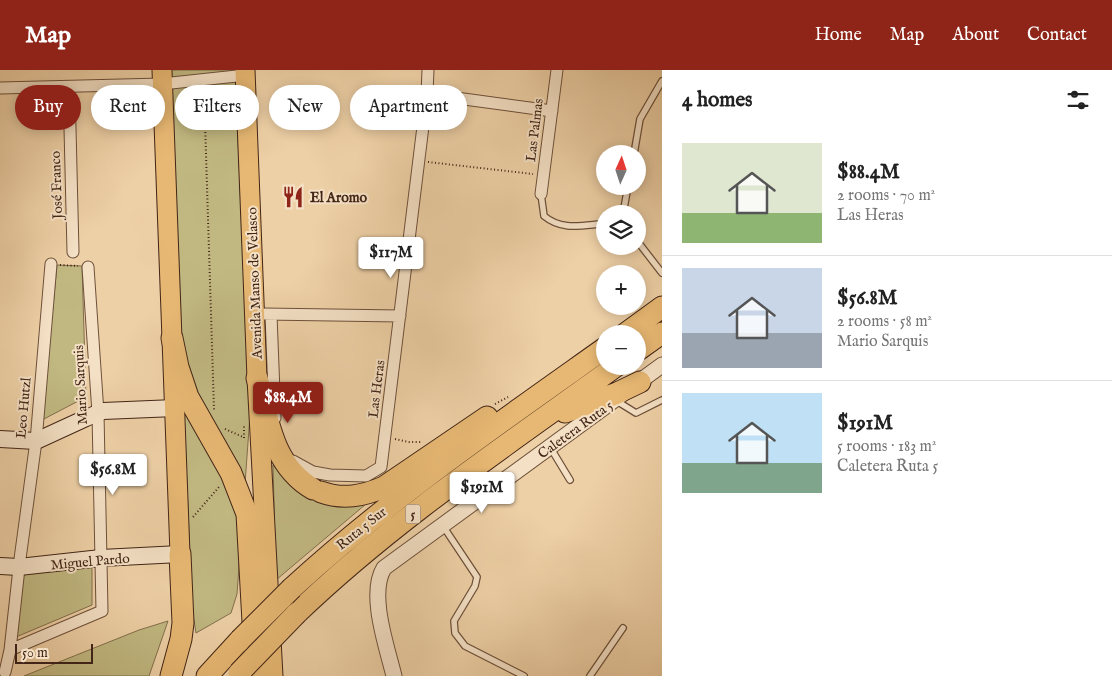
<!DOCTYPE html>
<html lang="en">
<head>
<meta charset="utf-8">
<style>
	:root { --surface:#fff; --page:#f2f2f2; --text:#222; --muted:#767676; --line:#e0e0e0; --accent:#8f2418 }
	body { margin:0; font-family:"IM FELL English",serif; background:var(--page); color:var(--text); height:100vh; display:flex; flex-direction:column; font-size:19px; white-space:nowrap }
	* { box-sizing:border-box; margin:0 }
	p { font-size:16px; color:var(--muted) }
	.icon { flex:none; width:28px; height:28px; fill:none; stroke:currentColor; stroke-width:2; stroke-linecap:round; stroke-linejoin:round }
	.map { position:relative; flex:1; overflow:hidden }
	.drawer { display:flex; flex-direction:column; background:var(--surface); width:450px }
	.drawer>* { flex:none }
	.guide { position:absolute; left:15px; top:15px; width:475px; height:45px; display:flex; gap:10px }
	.needle { width:32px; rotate:3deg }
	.tools { position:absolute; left:596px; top:75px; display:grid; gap:10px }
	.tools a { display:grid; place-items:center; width:50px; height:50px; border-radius:50%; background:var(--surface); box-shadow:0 2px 12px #0003; font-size:25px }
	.scale { position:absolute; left:15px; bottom:12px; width:78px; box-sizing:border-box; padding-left:5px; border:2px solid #422516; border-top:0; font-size:14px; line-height:18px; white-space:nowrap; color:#422516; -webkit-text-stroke:4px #f4e0c5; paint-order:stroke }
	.price { position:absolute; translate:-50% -42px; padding:0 11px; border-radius:5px; background:#fff; color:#222; font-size:16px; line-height:32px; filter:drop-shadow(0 1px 2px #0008) }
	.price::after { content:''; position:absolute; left:50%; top:30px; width:15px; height:11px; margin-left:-8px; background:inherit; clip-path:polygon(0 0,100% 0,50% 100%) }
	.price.current { background:var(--accent); color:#fff }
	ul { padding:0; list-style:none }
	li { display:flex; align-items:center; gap:15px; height:125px; padding:0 20px }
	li+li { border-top:1px solid var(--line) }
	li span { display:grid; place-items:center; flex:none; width:140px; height:100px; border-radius:0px; color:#555 }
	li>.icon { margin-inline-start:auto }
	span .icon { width:60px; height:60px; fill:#fffc; stroke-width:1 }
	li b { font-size:21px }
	h2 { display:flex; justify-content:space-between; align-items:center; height:60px; padding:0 20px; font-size:21px }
	.chip { padding:0 18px; border-radius:22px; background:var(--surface); box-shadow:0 2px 12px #0003; font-size:18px; line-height:45px }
	.chip.current { background:var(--accent); color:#fff }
	header { display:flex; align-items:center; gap:30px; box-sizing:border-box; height:70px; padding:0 25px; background:var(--accent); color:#fff }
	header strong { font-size:24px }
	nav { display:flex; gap:28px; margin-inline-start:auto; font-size:18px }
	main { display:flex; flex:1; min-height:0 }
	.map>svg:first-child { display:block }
	.green { fill:#c1b881; stroke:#826e4c }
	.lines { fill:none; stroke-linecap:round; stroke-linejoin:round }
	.service-casing { stroke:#6d503a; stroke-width:8 }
	.minor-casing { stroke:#6d503a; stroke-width:13 }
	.tertiary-casing { stroke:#6d503a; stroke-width:17 }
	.secondary-casing { stroke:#422516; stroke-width:18 }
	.primary-casing { stroke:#422516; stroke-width:21 }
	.motorway-casing { stroke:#422516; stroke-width:23 }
	.path { stroke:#422516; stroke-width:2; stroke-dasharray:1 2.5; stroke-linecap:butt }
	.service { stroke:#f4e0c5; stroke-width:5.5 }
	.minor { stroke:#f4e0c5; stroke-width:11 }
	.tertiary { stroke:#f4e0c5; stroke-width:15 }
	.secondary { stroke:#f4e0c5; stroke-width:16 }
	.primary { stroke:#e7b873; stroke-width:19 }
	.motorway { stroke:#e7b873; stroke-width:21 }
	.motorway-bridge-casing { stroke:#422516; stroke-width:23; stroke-linecap:butt }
	.motorway-bridge { stroke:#e7b873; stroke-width:21 }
	.labels { text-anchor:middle; stroke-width:4; stroke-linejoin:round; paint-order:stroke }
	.shield { fill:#f4e0c5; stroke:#775d4a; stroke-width:1 }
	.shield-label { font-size:12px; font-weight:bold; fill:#422516 }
	.street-label { font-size:14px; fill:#422516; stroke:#f4e0c5 }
	.poi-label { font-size:14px; font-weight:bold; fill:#422516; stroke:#f4e0c5; text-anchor:start }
</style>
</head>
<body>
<header>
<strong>Map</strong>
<nav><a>Home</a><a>Map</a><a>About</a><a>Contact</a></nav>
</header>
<main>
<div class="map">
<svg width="662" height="606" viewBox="0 0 662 606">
	<rect width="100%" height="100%" fill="#eed0a6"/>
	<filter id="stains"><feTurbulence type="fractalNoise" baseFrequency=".004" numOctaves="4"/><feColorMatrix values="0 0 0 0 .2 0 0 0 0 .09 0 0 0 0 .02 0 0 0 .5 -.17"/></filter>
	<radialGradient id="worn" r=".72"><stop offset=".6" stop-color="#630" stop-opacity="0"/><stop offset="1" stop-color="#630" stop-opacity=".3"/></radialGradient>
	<path class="green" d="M170,0H235L250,345L237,524L231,543L196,563L192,538Z
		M57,195L82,196L86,327L42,350Z
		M273,395L294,417L366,434L276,510Z
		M92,497V535L16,567L23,503Z
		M168,551L149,606H24L139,560Z"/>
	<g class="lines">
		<g class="service-casing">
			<path id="service" d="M634,84L640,49L662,11
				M541,124L544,146C561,160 579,156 600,154
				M623,144L628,116
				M638,172L662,203
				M615,330L636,343L662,330
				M550,377L570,410
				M443,456L477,507L475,516L454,551L455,563L465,576L524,606
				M590,606L623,558"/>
		</g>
		<g class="minor-casing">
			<path id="minor" d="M69,17L73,182
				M0,18L162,14L246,5
				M427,24L552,41
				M541,124L557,0
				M264,244L400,246
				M271,245L275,348
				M293,391L313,402L330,405L366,406L381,397L427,24L428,0
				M10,580L102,541L98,343L88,197
				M5,602L10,580L20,489L36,371L51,194"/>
		</g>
		<g class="tertiary-casing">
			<path id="tertiary" d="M394,606C387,577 368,524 384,498L662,295"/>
		</g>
		<g class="secondary-casing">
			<path id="secondary" d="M0,369L36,371L86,348L103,341L175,338
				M0,496L19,497L101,488L180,484"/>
		</g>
		<g class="primary-casing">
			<path id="primary" d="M162,0L180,484
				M245,0L257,308L273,606"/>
		</g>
		<g class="motorway-casing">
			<path id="motorway" d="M625,264L662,237
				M172,268L178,297L188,327L231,403L247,444L256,606
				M638,280L662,263
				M257,308C268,349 272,395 313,419
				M565,342L615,324L640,312
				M321,422C343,430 363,426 384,417L487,347
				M292,518C389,429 498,354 605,278
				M297,543C394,450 507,375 616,296
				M171,606L181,569L183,553L180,484
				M207,606L240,570"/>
		</g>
		<path class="path" d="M204,20L214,340
			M428,92L533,104
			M60,195L78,196
			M495,334L508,327
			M225,359L243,367
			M244,368V355
			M395,369L409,372H422
			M193,447L219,417"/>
		<use href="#service" class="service"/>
		<use href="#minor" class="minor"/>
		<use href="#tertiary" class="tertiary"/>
		<use href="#secondary" class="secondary"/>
		<use href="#primary" class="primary"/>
		<use href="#motorway" class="motorway"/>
		<g class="motorway-bridge-casing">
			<path id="motorway-bridge" d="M240,570L292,518
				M239,603L297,543"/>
		</g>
		<use href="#motorway-bridge" class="motorway-bridge"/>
	</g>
	<defs>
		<g id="restaurant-bare" transform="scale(1.725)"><path d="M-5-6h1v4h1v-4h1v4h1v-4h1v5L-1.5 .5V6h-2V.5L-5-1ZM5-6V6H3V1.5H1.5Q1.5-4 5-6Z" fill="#8f2418" stroke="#f4e0c5" stroke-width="2.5" paint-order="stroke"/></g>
	</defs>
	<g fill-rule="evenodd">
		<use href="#restaurant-bare" x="293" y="127"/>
	</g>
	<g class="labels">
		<rect class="shield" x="405.5" y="434.5" width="15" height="19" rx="4"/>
		<g class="shield-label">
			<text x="413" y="448">5</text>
		</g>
		<g class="street-label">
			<text transform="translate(534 60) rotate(-83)" y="5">Las Palmas</text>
			<text transform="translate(56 115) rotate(-92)" y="5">José Franco</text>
			<text transform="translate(254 213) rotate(-92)" y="5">Avenida Manso de Velasco</text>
			<text transform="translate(80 315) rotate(-93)" y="5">Mario Sarquis</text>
			<text transform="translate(376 319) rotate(-83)" y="5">Las Heras</text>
			<text transform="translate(23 338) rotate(-85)" y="5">Leo Hutzl</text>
			<text transform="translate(575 359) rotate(-36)" y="5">Caletera Ruta 5</text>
			<text transform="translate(361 458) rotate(-39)" y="5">Ruta 5 Sur</text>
			<text transform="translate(90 491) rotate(-5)" y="5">Miguel Pardo</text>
		</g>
		<g class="poi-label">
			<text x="310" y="132">El Aromo</text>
		</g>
	</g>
	<rect width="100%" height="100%" filter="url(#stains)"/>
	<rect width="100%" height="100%" fill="url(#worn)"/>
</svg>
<div class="tools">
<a><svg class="needle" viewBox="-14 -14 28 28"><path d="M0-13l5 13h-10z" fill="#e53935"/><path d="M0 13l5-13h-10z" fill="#767676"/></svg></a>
<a><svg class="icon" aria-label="layers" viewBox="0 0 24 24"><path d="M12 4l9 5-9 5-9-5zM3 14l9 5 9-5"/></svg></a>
<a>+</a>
<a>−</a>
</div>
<div class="scale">50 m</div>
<b class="price" style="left:391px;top:209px">$117M</b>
<b class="price current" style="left:288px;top:354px">$88.4M</b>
<b class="price" style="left:113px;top:426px">$56.8M</b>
<b class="price" style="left:482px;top:444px">$191M</b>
<div class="guide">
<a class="chip current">Buy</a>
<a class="chip">Rent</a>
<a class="chip">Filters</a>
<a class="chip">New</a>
<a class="chip">Apartment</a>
</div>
</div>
<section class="drawer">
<h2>4 homes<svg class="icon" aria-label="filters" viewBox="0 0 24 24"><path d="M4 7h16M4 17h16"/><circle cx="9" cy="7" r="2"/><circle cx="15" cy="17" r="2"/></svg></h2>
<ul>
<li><span style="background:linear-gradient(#dfe7d0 70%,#8fb573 0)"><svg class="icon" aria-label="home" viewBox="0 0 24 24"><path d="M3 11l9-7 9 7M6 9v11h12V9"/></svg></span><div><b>$88.4M</b><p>2 rooms · 70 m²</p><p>Las Heras</p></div></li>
<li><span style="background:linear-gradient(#c9d6e8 65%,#9aa5b1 0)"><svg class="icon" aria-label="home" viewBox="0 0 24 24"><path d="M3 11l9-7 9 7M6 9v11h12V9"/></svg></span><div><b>$56.8M</b><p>2 rooms · 58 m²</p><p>Mario Sarquis</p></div></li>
<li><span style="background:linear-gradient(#bfe0f5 70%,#7fa58c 0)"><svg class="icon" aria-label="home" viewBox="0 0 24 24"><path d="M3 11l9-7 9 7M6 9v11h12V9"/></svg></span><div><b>$191M</b><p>5 rooms · 183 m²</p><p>Caletera Ruta 5</p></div></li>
</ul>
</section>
</main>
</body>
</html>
